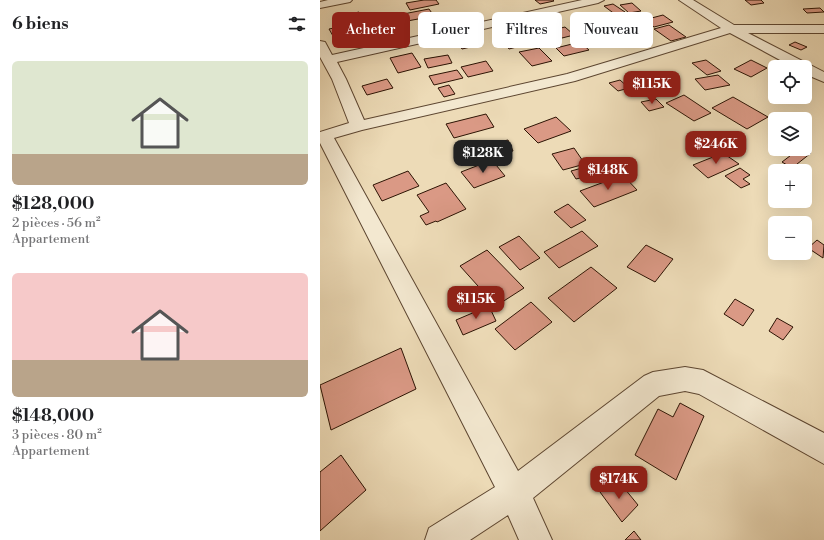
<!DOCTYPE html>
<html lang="fr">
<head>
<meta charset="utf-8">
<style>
	:root { --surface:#fff; --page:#f6f6f6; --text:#202124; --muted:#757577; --accent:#8f2418 }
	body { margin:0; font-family:"Libre Bodoni",serif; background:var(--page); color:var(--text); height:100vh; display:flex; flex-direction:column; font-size:15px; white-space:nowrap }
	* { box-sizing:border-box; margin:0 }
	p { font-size:13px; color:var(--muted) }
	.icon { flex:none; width:22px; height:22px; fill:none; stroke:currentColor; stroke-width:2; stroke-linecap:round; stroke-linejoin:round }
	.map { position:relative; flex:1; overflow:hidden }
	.side { display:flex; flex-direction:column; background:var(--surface); width:320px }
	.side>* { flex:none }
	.hud { position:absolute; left:12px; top:12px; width:380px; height:36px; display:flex; gap:8px }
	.fabs { position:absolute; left:448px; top:60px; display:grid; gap:8px }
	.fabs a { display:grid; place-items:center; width:44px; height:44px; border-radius:6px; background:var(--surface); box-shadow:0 4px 16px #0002; font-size:20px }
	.price { position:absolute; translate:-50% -34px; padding:0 9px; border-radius:8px; background:var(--accent); color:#fff; font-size:13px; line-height:26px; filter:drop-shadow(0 1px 2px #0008) }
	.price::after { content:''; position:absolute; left:50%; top:24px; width:12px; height:9px; margin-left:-6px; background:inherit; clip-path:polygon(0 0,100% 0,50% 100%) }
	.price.active { background:#222; color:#fff }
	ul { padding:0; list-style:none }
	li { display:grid; align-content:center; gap:8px; height:212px; padding:0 12px }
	li span { display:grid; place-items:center; height:124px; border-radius:6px; color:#555 }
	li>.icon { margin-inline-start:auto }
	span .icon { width:72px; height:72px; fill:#fffc; stroke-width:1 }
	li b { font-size:17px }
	h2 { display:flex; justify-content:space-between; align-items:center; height:48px; padding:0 12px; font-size:17px }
	.chip { padding:0 14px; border-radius:6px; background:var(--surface); box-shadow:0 4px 16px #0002; font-size:14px; line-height:36px }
	.chip.active { background:var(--accent); color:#fff }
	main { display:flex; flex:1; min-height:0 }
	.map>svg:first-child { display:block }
	.building { fill:#da9985; stroke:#2d1404 }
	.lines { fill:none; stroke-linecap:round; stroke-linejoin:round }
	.minor-casing { stroke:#5d4631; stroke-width:2 }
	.minor { fill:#f3e8d0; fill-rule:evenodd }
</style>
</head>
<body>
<main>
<section class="side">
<h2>6 biens<svg class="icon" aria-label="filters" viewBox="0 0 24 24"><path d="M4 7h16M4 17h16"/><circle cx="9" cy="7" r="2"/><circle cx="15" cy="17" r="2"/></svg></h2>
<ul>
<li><span style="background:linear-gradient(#dfe7d0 75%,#b9a48a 0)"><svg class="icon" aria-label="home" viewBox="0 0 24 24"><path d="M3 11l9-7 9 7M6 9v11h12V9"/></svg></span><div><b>$128,000</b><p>2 pièces · 56 m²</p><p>Appartement</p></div></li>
<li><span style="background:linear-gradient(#f6c9c9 70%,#b9a48a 0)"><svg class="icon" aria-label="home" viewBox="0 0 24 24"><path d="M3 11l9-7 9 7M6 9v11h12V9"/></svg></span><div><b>$148,000</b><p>3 pièces · 80 m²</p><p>Appartement</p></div></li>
</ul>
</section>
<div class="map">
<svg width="504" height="540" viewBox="0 0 504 540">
	<rect width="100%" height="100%" fill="#eddbb7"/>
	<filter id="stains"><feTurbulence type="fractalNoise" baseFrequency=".005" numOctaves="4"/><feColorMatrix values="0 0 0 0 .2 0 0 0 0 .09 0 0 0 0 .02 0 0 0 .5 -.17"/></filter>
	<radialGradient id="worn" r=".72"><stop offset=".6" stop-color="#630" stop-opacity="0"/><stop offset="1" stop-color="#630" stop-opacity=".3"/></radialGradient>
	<path class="building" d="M104,0H116L119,4L90,10L86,3Z
		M215,0H233L234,1L220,4Z
		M425,0H441L444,3L431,5Z
		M312,3L321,11L309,13L300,5Z
		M293,4L305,12L296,15L284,6Z
		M500,8L504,12L487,13L483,9Z
		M109,9L114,16L82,22L78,15Z
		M39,12L43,18L21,23L17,17Z
		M307,14L318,22L286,29L275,21Z
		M75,15L80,22L51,28L47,21Z
		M343,15L353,22L334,27L324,20Z
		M43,22L47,29L13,36L9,29Z
		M349,25L366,37L351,41L334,29Z
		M79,27L85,36L72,38L66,30Z
		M245,27L254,35L226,42L217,34Z
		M304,27L316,36L291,42L281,33Z
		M151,36L159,45L142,49L135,39Z
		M204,40L208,44L189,49L186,45Z
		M260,42L269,50L244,56L236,48Z
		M475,42L487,47L481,50L469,45Z
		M219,48L232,61L212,66L199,52Z
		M92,53L101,67L78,73L70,58Z
		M128,55L132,63L108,68L104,59Z
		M386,60L401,71L387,75L372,63Z
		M431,60L447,68L431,77L414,69Z
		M166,61L173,71L148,77L141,67Z
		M137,70L143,78L114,85L109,76Z
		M339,74L346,78L342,80L350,85L333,91L326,85L333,82L326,78Z
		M398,75L410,85L385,90L375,79Z
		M67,79L73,88L47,95L42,86Z
		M300,80L309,88L298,91L289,83Z
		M129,85L135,94L124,97L118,88Z
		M364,95L391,113L374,121L346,103Z
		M413,97L448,117L427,129L392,108Z
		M336,99L344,107L329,111L321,102Z
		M166,114L174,127L134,138L126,124Z
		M236,117L251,131L218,143L204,129Z
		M188,140L193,151L174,155L170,144Z
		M254,148L265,164L243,170L232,154Z
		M479,149L491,153L472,168L462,162Z
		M403,153L419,164L388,178L373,165Z
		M172,160L185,176L154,188L141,172Z
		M262,168L268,176L256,179L251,171Z
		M420,168L430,175L423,179L430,184L421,188L405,176Z
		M88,171L99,186L62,201L53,185Z
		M303,175L317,190L274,207L260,191Z
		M126,183L146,209L117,222L116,221L106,225L100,216L109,212L97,195Z
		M248,204L266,220L251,228L234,212Z
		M262,231L278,246L239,268L224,252Z
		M199,236L220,258L200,270L179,247Z
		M497,240L504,245L503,258L488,248Z
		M326,245L353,259L335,282L307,267Z
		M167,250L204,288L176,306L140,266Z
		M271,267L297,288L254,322L228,298Z
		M415,299L434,310L423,326L404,314Z
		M211,302L232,322L195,350L175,329Z
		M169,306L176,321L143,335L136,320Z
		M457,318L473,327L463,340L449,331Z
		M81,348L96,389L11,430L0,385Z
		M360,403L384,416L356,480L315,455L338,409L353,417Z
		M21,455L46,490L0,531V472Z
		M296,478L318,505L302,522L280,492Z
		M314,531L321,540H305Z"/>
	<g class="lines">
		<g class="minor-casing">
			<path id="minor" d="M8,0H32L30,2L0,8V2Z
				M262,0H284L278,3L17,62L26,79L44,120L247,74L401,28L359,0H373L414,25H504V33H428L504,72V82L485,74V67H473L410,33L255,81L42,130L14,138L198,471L324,376L333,372L365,367L383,370L504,433V464L379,394L365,391L339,396L213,498L232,540H199L188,515L150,540H105L109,528L175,487L0,143V132L29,123L12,79L0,57V41L5,42L12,55Z"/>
		</g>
		<use href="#minor" class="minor"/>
	</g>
	<rect width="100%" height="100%" filter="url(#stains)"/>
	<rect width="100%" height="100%" fill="url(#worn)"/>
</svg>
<div class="fabs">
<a><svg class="icon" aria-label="locate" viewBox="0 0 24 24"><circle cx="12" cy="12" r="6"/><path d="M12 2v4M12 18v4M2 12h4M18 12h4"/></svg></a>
<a><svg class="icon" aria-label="layers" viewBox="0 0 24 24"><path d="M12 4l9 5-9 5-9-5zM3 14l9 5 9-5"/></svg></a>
<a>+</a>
<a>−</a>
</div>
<b class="price" style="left:332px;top:105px">$115K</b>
<b class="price" style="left:396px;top:165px">$246K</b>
<b class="price active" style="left:163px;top:174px">$128K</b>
<b class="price" style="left:288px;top:191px">$148K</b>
<b class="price" style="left:156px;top:320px">$115K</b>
<b class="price" style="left:299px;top:500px">$174K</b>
<div class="hud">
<a class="chip active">Acheter</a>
<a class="chip">Louer</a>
<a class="chip">Filtres</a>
<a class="chip">Nouveau</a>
</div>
</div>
</main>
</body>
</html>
